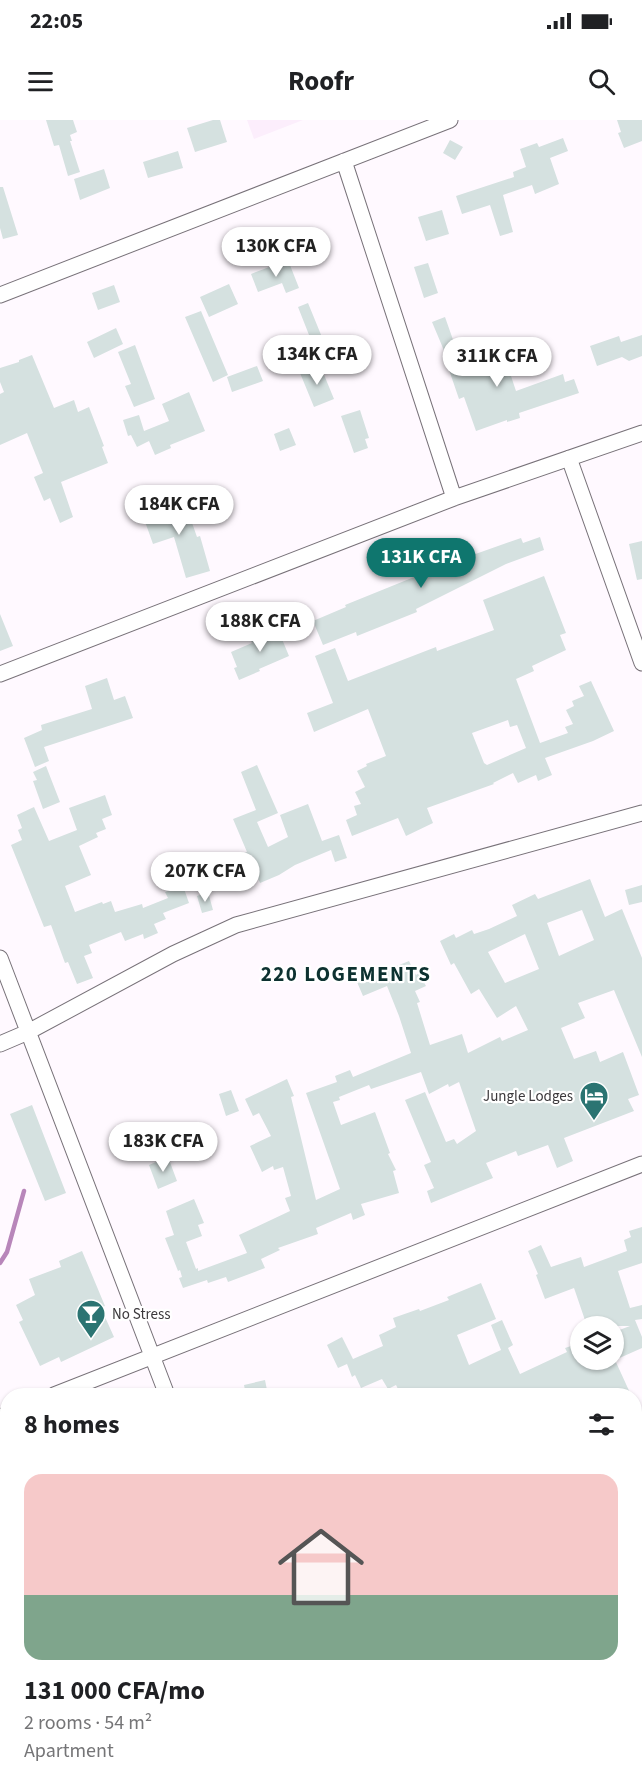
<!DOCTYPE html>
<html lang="en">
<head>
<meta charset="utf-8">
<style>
	:root { --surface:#fff; --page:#f6f6f6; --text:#202124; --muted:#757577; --line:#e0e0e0; --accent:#0f766e }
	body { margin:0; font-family:"Source Sans 3",sans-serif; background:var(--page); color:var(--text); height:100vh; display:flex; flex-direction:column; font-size:22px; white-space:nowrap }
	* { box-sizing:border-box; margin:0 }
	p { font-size:20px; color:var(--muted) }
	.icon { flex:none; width:33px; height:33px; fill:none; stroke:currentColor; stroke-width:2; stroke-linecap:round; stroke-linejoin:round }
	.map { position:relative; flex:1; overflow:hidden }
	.panel { position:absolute; left:0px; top:1268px; width:642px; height:404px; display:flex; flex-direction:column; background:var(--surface); border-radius:24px 24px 0 0; box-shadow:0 2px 4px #0004 }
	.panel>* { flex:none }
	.fabs { position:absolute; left:570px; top:1196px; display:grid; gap:12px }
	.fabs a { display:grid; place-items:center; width:54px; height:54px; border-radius:50%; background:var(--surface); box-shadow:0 2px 4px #0004; font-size:30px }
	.price { position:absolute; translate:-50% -51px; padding:0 14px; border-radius:21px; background:#fff; color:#222; font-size:20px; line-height:39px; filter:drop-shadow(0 2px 3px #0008) }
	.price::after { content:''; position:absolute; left:50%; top:36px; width:18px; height:14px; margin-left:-9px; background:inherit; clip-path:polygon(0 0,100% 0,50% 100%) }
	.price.active { background:var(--accent); color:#fff }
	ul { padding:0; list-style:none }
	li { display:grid; align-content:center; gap:12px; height:318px; padding:0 24px }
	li+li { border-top:2px solid var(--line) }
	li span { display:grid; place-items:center; height:186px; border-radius:18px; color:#555 }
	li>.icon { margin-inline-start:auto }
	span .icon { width:108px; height:108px; fill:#fffc; stroke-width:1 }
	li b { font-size:26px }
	h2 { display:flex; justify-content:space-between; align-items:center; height:72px; padding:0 24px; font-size:26px }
	.status { display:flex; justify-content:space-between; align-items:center; height:42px; padding:0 30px; background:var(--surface); direction:ltr }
	.status svg { height:16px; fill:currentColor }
	header { display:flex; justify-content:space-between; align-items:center; height:78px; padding:0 24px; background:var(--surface); font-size:27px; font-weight:700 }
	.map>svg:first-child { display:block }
	.built { fill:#fceefc }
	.green { fill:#e9b9eb }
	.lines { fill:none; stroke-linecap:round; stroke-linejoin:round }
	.stream { stroke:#b886ba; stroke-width:4.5 }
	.building { fill:#d5e1e0; fill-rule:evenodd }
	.minor-casing { stroke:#787279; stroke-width:17 }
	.minor { stroke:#fff; stroke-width:15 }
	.labels { text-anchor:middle; stroke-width:4.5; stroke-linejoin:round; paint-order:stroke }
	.poi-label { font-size:15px; fill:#3b383b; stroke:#fff; text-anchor:end }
	.district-label { font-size:21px; font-weight:bold; letter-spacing:1.5px; fill:#0d3130; stroke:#fff }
</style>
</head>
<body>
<div class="status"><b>22:05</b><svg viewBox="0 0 49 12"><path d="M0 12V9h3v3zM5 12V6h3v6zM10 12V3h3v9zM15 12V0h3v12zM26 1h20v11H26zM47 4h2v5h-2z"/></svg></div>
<header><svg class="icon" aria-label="menu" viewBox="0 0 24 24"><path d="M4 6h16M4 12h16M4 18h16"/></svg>Roofr<svg class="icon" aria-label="search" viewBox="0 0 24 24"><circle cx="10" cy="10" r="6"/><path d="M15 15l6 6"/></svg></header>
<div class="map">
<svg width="642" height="1670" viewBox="0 0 642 1670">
	<rect width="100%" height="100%" fill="#fff9ff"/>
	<path class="built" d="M247,0H303L254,19Z"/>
	<path class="green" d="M635,1654L640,1670H379L376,1664H634Z"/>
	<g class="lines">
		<path class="stream" d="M0,1143L7,1132L24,1071"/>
	</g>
	<path class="building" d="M46,0H73L77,12L70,15L72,21H70L80,52L68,56L59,25L54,26Z
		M213,0H220L227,22L195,32L187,8Z
		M617,0H642V21L624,28L618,13L621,12Z
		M563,18L568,31L550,38L559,64L535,74L532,65L503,75L513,112L500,116L490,85L462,94L456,76L514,57L513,52L526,47L520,29L537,23L539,27Z
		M450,20L463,27L455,40L443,33Z
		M178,31L183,48L148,58L143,42Z
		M104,49L110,68L80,80L74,59Z
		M0,67H3L18,115L3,119L0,108Z
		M442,90L449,114L426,121L418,97Z
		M288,140L299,168L286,173L282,163L258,172L251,154Z
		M428,143L438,173L424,178L414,147Z
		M229,164L238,184L209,197L200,177Z
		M114,165L120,182L98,190L92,173Z
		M308,183L333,244L322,249L319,241L315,243L306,222L311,220L298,187Z
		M201,191L228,255L213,262L185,197Z
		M445,197L464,251L484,244L488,254L508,247L516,271L563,254L565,262L574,259L579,273L519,293L520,298L507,302V300L476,311L464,277L459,279L446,241L448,240L432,202Z
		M116,208L123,224L94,238L87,222Z
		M642,215V236L629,241L622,237L597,246L590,226L619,216L621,222Z
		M135,225L155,279L134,287L125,266L131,264L118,232Z
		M32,235L54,288L74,280L78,292L89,287L104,326L102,327L108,343L61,362L73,397L60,403L50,378L44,381L34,357L43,353L27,313L0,325V274L4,272L0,262V248L19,242V240Z
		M320,245L334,279L314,287L300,253Z
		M257,246L263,261L232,272L227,257Z
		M189,272L205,311L170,325L171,328L155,335L149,321L137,327L131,315L128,316L123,300L139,295L144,311L169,301L162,284Z
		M360,290L369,318L365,319L368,328L354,333L341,296Z
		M289,308L296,325L280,331L274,314Z
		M184,380L197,417L200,416L210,451L186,458L174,417L153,424L143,396Z
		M540,417L544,430L506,444L416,489L417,492L357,516L356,512L323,525L313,501L346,487L345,485L429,451L424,439L461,424L467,437L521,418L523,423Z
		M642,421V459L637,460L629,424Z
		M544,456L566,513L560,515L566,530L532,546L534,551L516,559L540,623L568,613L565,607L573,604L566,590L574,586L572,581L584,576L579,566L591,561L614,611L593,621L545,638L552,655L538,661L536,655L518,663L513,653L493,663L494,664L427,688L433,703L406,716L398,698L352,716L346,700L357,695L354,686L361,684L355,672L365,667L357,651L367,646L366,644L386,636L368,589L314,612L307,593L333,583L315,536L335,528L348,561L436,527L437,531L494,510L483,480ZM508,600L510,607L517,605L526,628L487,645L484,643L472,613Z
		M0,494L13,526L0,531Z
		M277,507L289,536L259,549L260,551L239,560L234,548L237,547L231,532L252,523L250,519Z
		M107,558L114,580L125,576L133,598L44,627L49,641L35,647L24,618L42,610L41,605L92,589L85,566Z
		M257,645L278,693L257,702L268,727L288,717L280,695L308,684L322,721L339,715L347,738L335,742L331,730L295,745L279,755L260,763L257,756L234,764L225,739L247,732L233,699L256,690L241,652Z
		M46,646L60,682L43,689L33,661L37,660L33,652Z
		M105,675L112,695L102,699L106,709L96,713L98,717L79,726L91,755L65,766L75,792L102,782L103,784L111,781L115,792L142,784L143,788L168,778L165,772L183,766L189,783L163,793L166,799L154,804L158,813L144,819L143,814L125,821L121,812L89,825L92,833L84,836L93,858L77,864L68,842L65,843L51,805L44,807L11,725L22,720L18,710L22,708L17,695L34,687L49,721L77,710L69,688Z
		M590,759L605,797L622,789L642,838V937L614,870L578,883L585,898L561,908L574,939L596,931L600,942L623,932L639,975L628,979L634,991L564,1018L573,1041L557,1048L548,1025L518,1036L516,1031L486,1043L493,1058L431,1083L427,1071L434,1068L424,1045L431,1042L405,980L425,972L446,1022L454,1019L457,1024L476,1011L459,962L449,967L448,964L429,974L421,952L371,969L369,965L339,977L340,980L333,982L341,1005L375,992L390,1033L388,1034L396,1050L393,1051L399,1073L361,1084L365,1095L353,1100L351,1093L316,1108L318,1114L278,1128L280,1130L261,1139L265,1148L228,1162L226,1157L208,1163L207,1160L183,1168L179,1158L182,1157L180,1150L178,1151L165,1118L174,1115L166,1091L194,1079L204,1103L198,1105L202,1116L186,1122L196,1149L198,1148V1151L247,1133L239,1115L290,1091L285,1078L291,1076L283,1047L274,1050L273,1046L262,1052L250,1026L271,1016L259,993L253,996L245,979L287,959L294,976L291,977L316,1080L340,1069L306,973L337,962L335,956L350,950L353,957L411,933L399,896L387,866L363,876L357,862L409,841L416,855L419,853L426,866L415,871L420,882L417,883L430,925L462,914L468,933L500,917L502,921L528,910L516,886L497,898L479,869L471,874L454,843L451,845L440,821L454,814L456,818L472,810L474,814L489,809L517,796L512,785L535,774L538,779ZM582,790L594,820L559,836L547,803ZM525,814L539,849L505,863L488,832Z
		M642,765V782L629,785L625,770Z
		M208,772L213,790L202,793L197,776Z
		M231,970L239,991L226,996L219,974Z
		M32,985L66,1073L45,1081L10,994Z
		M168,1037L177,1061L158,1069L149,1045Z
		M642,1107V1143L618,1151L630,1188L642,1185V1199L635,1200L642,1217V1228L615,1240L631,1275H401L396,1265L388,1269L382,1259L361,1268L355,1255L352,1257L347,1244L338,1248L327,1225L342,1217L353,1239L383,1226L379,1215L396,1207L393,1198L419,1189L420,1191L449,1180L447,1177L481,1163L496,1199L457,1215L469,1245L501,1230L491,1205L502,1200L513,1225L508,1228L520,1254L567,1232L565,1228L580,1223V1239H614V1212L630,1206H587L574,1168L545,1179L536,1155L538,1154L528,1131L541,1125L551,1147L581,1137L584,1147L627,1131L624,1120L631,1117L629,1111Z
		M82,1131L105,1186L101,1188L114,1217L61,1242L59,1237L40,1246L19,1202L23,1200L16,1185L35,1175L29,1159L61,1147L59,1141Z
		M265,1260L268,1275H246L244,1265Z"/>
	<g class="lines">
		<g class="minor-casing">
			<path id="minor" d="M344,41L454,378
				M0,175L450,0
				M569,338L642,543
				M0,554L454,378L642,313
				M0,838L167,1275
				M0,924L28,912L173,834L236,805L642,693
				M54,1275L642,1044
				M0,1297L8,1294
				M634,1418L642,1413
				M326,1664L328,1670
				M470,1664L472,1670
				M144,1670L156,1664"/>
		</g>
		<use href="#minor" class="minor"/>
	</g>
	<defs>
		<g id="hotel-pin" transform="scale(1.5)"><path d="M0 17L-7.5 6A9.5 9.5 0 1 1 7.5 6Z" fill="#2b7472" stroke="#fff"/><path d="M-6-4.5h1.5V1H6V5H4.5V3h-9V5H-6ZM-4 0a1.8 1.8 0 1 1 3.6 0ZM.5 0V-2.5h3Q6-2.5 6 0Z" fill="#fff"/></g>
		<g id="bar-pin" transform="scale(1.5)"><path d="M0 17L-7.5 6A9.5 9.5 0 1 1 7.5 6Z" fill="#2b7472" stroke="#fff"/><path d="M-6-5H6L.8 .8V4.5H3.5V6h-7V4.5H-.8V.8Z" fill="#fff"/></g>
	</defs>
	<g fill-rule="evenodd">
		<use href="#hotel-pin" x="594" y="976"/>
		<use href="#bar-pin" x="91" y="1194"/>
	</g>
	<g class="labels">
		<g class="poi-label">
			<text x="573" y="981">Jungle Lodges</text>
			<text x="112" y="1199" text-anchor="start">No Stress</text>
		</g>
		<g class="district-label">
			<text x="346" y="861">220 LOGEMENTS</text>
		</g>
	</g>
</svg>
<div class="fabs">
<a><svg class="icon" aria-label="layers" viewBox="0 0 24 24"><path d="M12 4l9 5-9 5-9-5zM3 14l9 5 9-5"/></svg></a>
</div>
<b class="price" style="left:276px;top:158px">130K CFA</b>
<b class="price" style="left:317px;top:266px">134K CFA</b>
<b class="price" style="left:497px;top:268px">311K CFA</b>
<b class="price" style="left:179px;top:416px">184K CFA</b>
<b class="price active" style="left:421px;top:469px">131K CFA</b>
<b class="price" style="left:260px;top:533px">188K CFA</b>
<b class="price" style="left:205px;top:783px">207K CFA</b>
<b class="price" style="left:163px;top:1053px">183K CFA</b>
<section class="panel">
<h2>8 homes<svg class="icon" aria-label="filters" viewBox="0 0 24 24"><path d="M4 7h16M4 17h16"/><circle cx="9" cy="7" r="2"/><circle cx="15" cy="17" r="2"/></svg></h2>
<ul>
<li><span style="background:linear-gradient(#f6c9c9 65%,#7fa58c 0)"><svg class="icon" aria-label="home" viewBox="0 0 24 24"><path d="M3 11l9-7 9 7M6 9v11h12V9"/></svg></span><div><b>131 000 CFA/mo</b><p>2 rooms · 54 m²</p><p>Apartment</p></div></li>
</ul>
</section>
</div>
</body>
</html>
